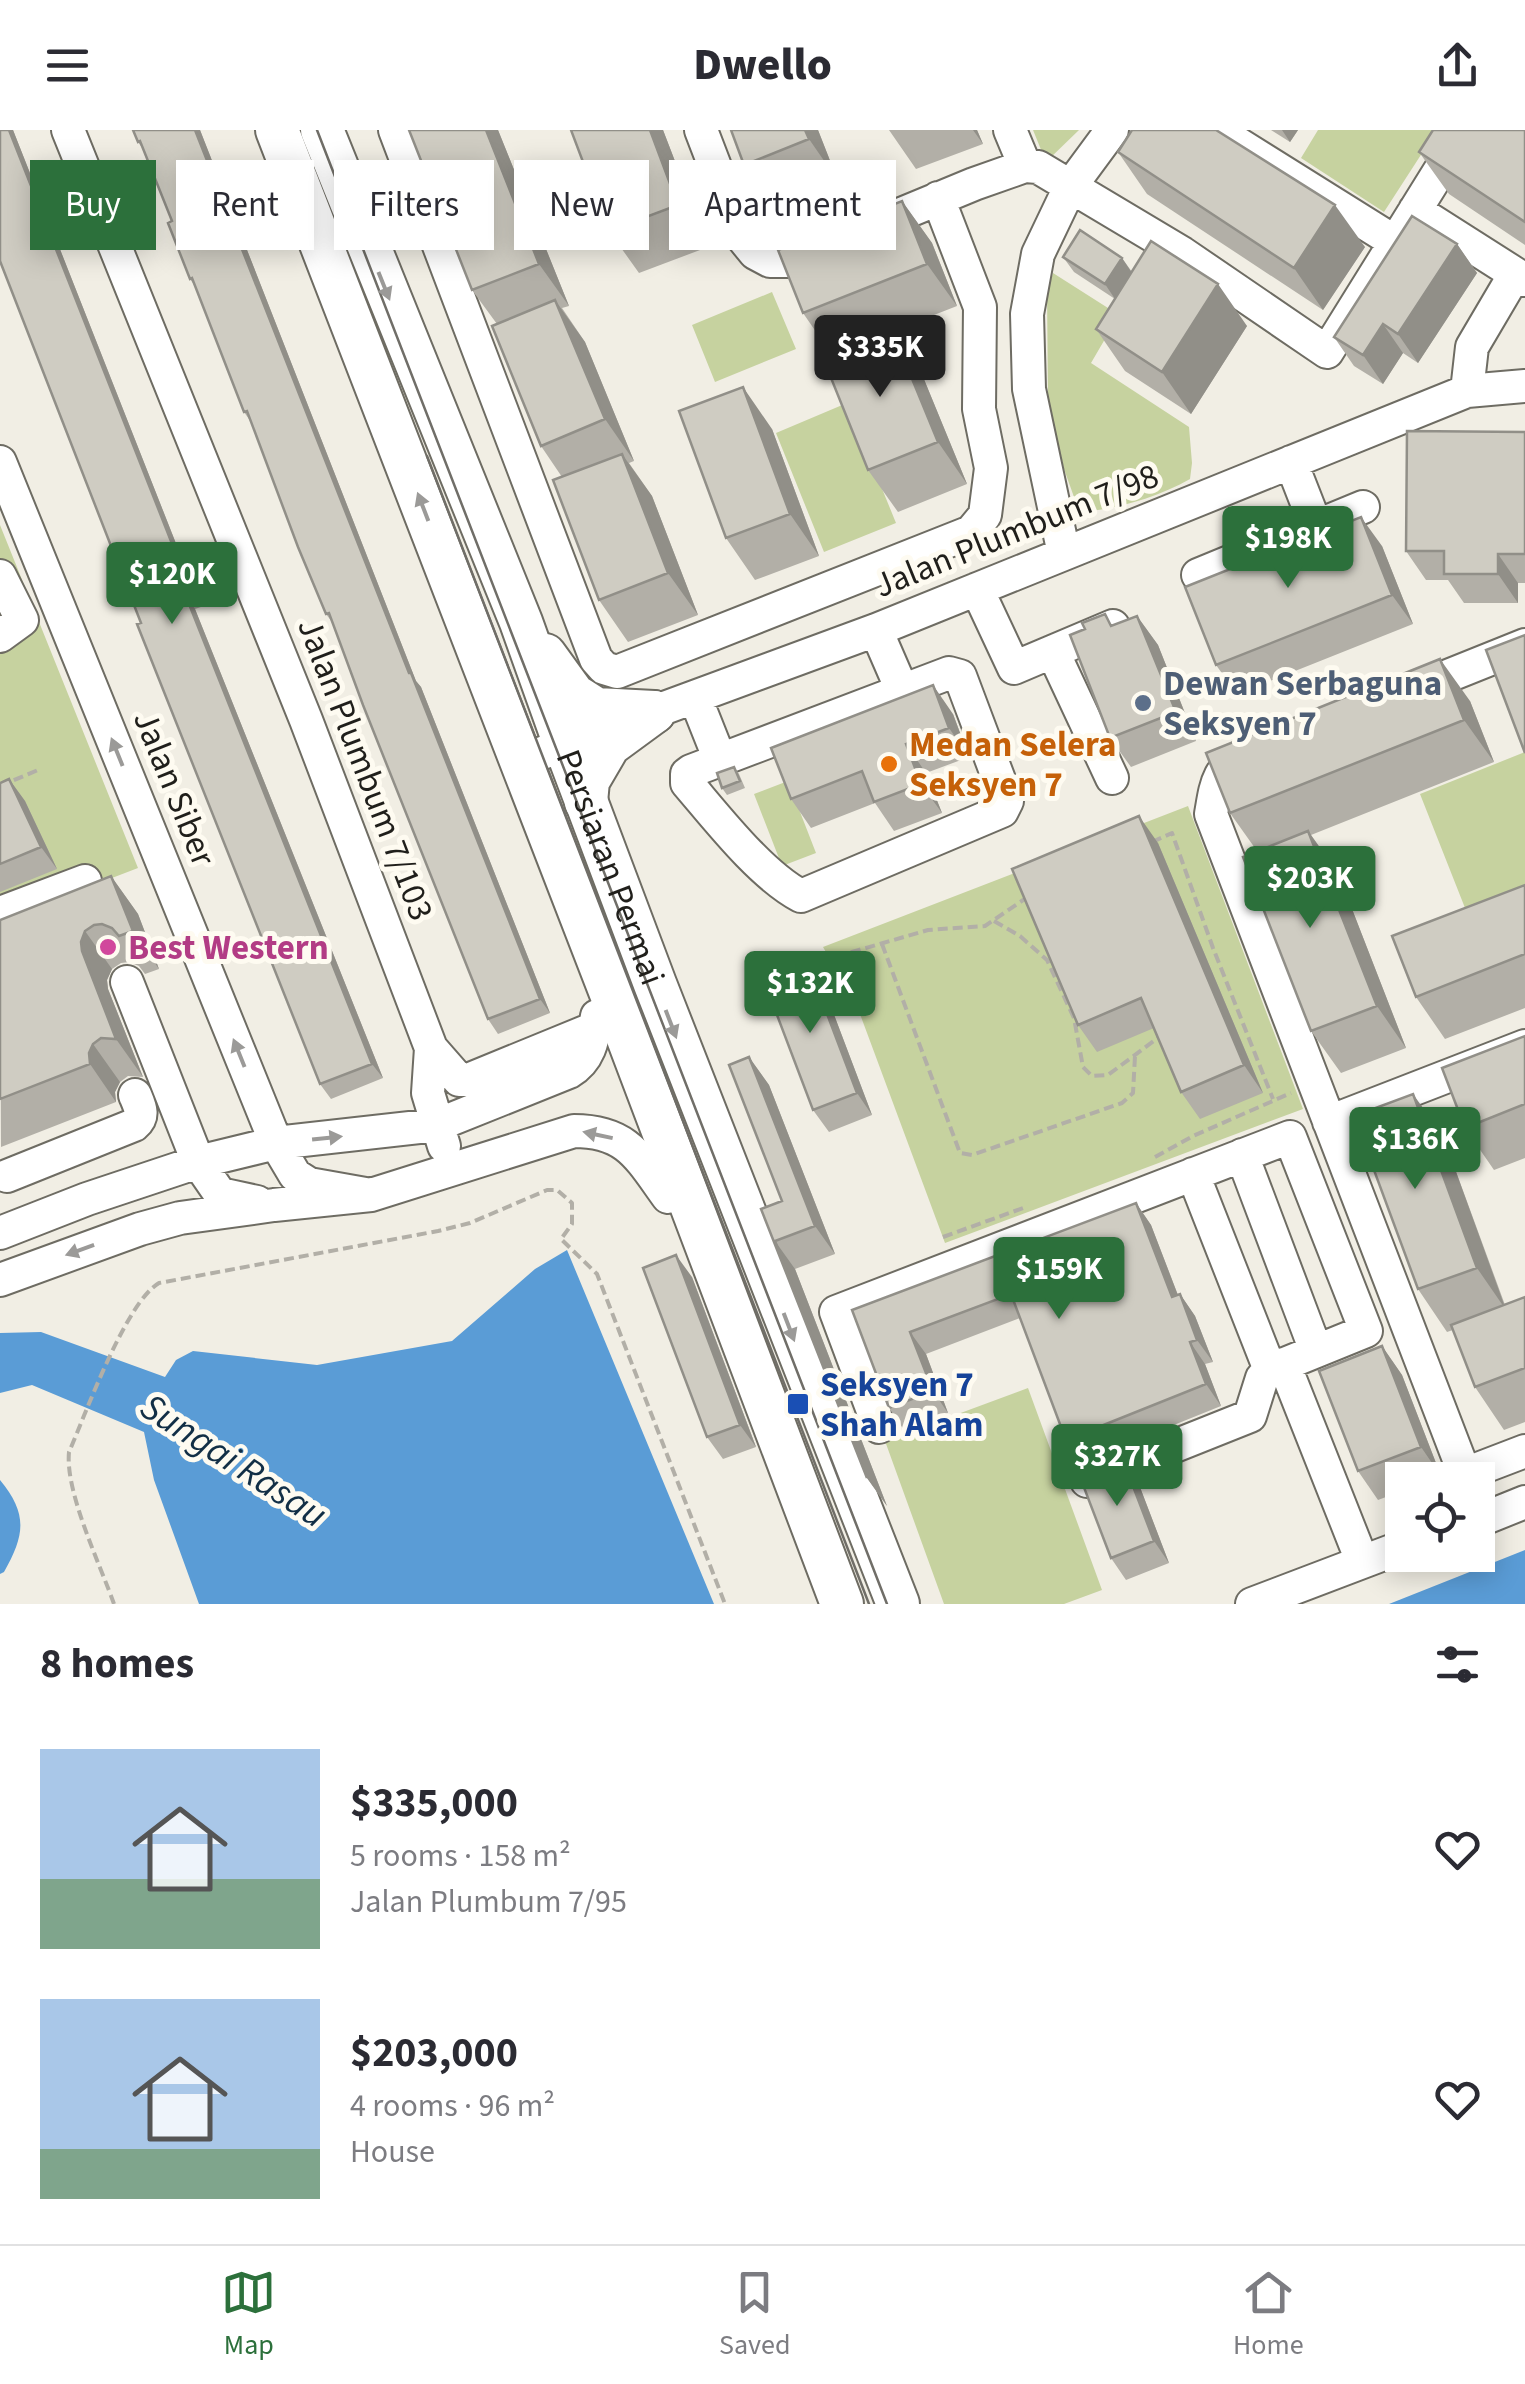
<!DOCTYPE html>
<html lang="en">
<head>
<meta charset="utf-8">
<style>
	:root { --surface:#fff; --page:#f2f2f3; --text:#2b2b33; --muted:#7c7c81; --line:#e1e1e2; --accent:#2c703b }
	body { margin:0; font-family:"Source Sans 3",sans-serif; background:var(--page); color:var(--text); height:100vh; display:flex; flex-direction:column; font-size:38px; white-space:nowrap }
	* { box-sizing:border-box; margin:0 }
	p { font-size:32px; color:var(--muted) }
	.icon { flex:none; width:55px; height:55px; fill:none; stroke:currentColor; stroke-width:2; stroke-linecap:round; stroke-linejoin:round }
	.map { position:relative; height:1474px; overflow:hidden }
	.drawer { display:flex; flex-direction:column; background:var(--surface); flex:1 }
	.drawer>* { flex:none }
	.top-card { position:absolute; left:30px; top:30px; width:1000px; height:90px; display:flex; gap:20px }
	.controls { position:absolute; left:1385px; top:1332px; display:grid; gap:20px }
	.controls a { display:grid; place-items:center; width:110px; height:110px; border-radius:0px; background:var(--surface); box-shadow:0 5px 25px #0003; font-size:50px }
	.price { position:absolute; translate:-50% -85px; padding:0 22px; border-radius:10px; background:var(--accent); color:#fff; font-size:32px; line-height:65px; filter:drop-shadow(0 2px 5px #0008) }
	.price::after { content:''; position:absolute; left:50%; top:60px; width:30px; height:22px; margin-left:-15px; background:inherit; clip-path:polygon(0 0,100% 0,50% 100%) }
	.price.current { background:#222; color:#fff }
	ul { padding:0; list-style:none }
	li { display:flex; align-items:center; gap:30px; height:250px; padding:0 40px }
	li span { display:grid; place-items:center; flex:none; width:280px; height:200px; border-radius:0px; color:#555 }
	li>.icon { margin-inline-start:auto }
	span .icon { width:120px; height:120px; fill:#fffc; stroke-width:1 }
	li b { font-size:42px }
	h2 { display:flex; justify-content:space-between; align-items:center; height:120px; padding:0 40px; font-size:42px }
	.pill { padding:0 35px; border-radius:0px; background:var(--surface); box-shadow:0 5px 25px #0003; font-size:35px; line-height:90px }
	.pill.current { background:var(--accent); color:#fff }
	header { display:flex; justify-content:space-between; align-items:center; height:130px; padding:0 40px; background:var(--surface); font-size:45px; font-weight:800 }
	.tabs { display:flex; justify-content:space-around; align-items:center; height:140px; border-top:2px solid var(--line); background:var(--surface); font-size:28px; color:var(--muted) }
	.tabs a { display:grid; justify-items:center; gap:5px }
	.tabs .current { color:var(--accent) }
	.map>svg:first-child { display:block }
	.green { fill:#c6d29f }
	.water { fill:#5a9cd6 }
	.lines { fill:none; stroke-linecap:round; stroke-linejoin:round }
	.minor-casing { stroke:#6e6c63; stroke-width:36 }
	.major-casing { stroke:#6e6c63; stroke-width:46 }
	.path { stroke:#b2afa7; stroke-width:4; stroke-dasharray:10 5; stroke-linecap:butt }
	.minor { stroke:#fff; stroke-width:32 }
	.major { stroke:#fff; stroke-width:42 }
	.tram { stroke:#706e68; stroke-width:2.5 }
	.wall { fill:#b2afa7 }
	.shaded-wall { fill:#918f88 }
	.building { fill:#cfccc2; stroke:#918f88; stroke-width:2.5 }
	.oneway { fill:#9b9a98 }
	.service-dot { fill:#5c6f8a; stroke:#fefbf1; stroke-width:4 }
	.food-dot { fill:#e8710a; stroke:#fefbf1; stroke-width:4 }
	.hotel-dot { fill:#d1479c; stroke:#fefbf1; stroke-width:4 }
	.transit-dot { fill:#1a4fb4; stroke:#fefbf1; stroke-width:4 }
	.labels { text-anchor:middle; stroke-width:10; stroke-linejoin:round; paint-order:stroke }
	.street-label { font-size:35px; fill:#201f1b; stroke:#fefbf1 }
	.service-label { font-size:35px; font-weight:bold; fill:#4e5e75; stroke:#fefbf1; text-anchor:start }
	.food-label { font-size:35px; font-weight:bold; fill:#c56008; stroke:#fefbf1; text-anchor:start }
	.hotel-label { font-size:35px; font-weight:bold; fill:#b23c85; stroke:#fefbf1; text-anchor:start }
	.transit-label { font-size:35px; font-weight:bold; fill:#164399; stroke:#fefbf1; text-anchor:start }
	.water-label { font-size:38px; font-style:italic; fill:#122f46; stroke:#fefbf1 }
</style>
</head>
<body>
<header><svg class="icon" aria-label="menu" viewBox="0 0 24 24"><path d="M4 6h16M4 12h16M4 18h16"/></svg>Dwello<svg class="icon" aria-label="share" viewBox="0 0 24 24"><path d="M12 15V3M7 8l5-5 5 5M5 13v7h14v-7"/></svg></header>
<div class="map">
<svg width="1525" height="1474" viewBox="0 0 1525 1474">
	<rect width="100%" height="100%" fill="#f1eee4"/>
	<path class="green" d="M1033,0H1079L1046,32Z
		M1318,0H1437L1384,82L1301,28Z
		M1053,143L1119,185L1091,233L1189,297L1192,333L1190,349C1160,366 1124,377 1090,381L1074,367L1064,339L1048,269L1047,162Z
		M772,162L796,219L715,252L692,195Z
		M847,273L896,393L824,422L776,303Z
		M0,395L138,738L0,791Z
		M1525,622V804L1482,821L1420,664Z
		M788,651L816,723L782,736L754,664Z
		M1188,676L1303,979L945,1113L857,876L823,817Z
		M1028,1258L1102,1460L1064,1474H944L885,1311Z"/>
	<path class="water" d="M567,1120L714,1474H199L154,1350L144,1302L32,1255L0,1263V1203L41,1202L165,1247L176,1230L193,1221L317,1235L452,1211L535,1139Z
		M0,1350C28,1384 25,1405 4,1442L0,1444Z
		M1525,1420V1474H1389Z"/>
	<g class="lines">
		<g class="minor-casing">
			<path id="minor" d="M68,0L306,590L431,918L459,950H468L595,898
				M395,0L596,529L604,538L617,542L971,402L985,385L991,338L979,279L980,177L938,68
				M701,0L742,107L755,123L770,131H788L821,120
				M1010,0L1025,36
				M1216,0L1395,112
				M1415,80L1525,150
				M870,97L974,54L1025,36L1038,37L1182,123L1327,222L1465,0
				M1467,261L1472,217L1515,144
				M0,332L276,1013L295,1045L309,1054L371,1065
				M1291,332L1316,396
				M1064,424L1029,259L1027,184L1038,124L1070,57L1112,0
				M1198,445L1363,377
				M0,446L22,490L0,506
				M977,459L1014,538L1113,496
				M876,500L902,560
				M1053,522L1112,648
				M949,543L960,546L1007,671L1002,681L801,766C761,745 717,688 687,653V644L691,641Z
				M1413,560L1525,515
				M695,567L720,630
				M537,625L876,500L1467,261L1525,256
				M1246,625C1217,637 1216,655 1211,684L1467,1350
				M0,783L85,751
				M127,852L198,1032L220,1064L257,1072
				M431,918L428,963L444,1016
				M1329,992L1525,916
				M1242,1025L1316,1221
				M1193,1044L1270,1240
				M7,1046L134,995C145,986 140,977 135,965
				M0,1103L87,1069L198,1032L276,1013L437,995L569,942C590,930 593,909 597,886
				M0,1150L140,1099L180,1088L274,1075L371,1065L574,1001C627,1001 639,1027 668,1067
				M1284,1234L1362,1431
				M879,1297L836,1182L1290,1007L1366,1201L1270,1240L1262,1248L1250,1286L1087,1351
				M1465,1344L1525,1321
				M1478,1391L1525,1372
				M1252,1474L1402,1417"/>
		</g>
		<g class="major-casing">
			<g id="major">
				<path d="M277,0L612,866L842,1474"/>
				<path id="s1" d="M322,0L521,492L565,615L655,854L898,1474"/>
				<path d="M545,525L574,565L596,579L654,582"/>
				<path d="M586,672L588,651L609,615L654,582"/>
			</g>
		</g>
		<path class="path" d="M0,656L38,640
			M1152,712L1172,703L1213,818L1273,969
			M994,791L1020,806L1047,830L1074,888L1083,937L1092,946L1108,945L1159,907
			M882,814L960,1023L972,1025L1122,973L1133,963L1135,926
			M838,830L852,822L928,800L985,796L1029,766
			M1155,1027L1193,1006L1291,963
			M943,1107L1026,1077
			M114,1474C100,1434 65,1362 69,1322C86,1283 126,1172 159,1153L438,1101L470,1093L547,1060H557L572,1073V1094L561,1109L597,1144L725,1474"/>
		<use href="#minor" class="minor"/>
		<use href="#major" class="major"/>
		<path class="tram" d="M317,0L887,1474
			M427,326L869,1474"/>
	</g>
	<path class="wall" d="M0,0H13L201,477L195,479L383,948L331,969L320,954L141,493Z
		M200,0L416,551L421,557L550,883L498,904L488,889L332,492L326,484L251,292L244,282L195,156L190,149L172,91L145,22L138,12Z
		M409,0H498L569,176L562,178L585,212L634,331L629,333L652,366L698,485L628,512L599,470L562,347L541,316L497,194L472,160Z
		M571,0H663L708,117L639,143L609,101Z
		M731,0H818L838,51L774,77L744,35Z
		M889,0H977L983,14L916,39Z
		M1271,0H1298L1290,12Z
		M1525,0V115L1449,64L1419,22Z
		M1118,22L1365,117L1323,180L1147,64Z
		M902,71L932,113L957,176L893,201L921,242L967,354L898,382L868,340L832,225L803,183Z
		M1457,114L1477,143L1418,233L1403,223L1383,254L1354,236L1334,207Z
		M1063,127L1122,128L1132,142L1247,196L1191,284L1125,241L1096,199L1115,169L1074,142Z
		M772,299L819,426L755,450L726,408Z
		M1525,302V453H1518V473H1464L1448,450H1426L1406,421Z
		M1382,416L1413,494L1237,564L1216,535Z
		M1137,486L1158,515L1196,611L1131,637L1110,608Z
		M1470,571L1494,632L1311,705L1338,743L1406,918L1341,943L1311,901L1257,721L1230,683Z
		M953,584L969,627L926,643L942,683L894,701L875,673L811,698L791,669Z
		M734,637L739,644L745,658L727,665L722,658Z
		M9,649L25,671L57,739L0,762V653Z
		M1158,713L1263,963L1200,989L1181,962L1154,898L1097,922L1078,895Z
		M111,746L138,784L159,839L145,844L139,836L129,832L121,833L112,839L107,850L108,859L143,947L128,946L120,952L115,962L116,972L1,1017L0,790Z
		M1525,755V878L1445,909L1416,867Z
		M822,853L872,985L829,1002L813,980Z
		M1525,906V1028L1494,1040L1465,998Z
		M749,927L769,955L835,1124L795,1139L887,1376L867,1348L761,1079L782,1071Z
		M1443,1006L1505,1175L1525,1167V1292L1504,1300L1475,1257L1453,1200L1447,1202L1418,1159Z
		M1136,1073L1151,1095L1178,1165L1180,1164L1195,1186L1213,1232L1205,1234L1221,1276L1082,1332L1066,1310L1020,1188L926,1224L948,1283L904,1300L889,1278L852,1180Z
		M692,1147L756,1317L723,1329L707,1307Z
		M1382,1216L1402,1245L1441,1346L1430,1350H1402V1361L1378,1370L1358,1341Z
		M1138,1352L1169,1433L1126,1450L1111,1428Z"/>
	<path class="shaded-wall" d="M9,0H13L201,477L191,462Z
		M195,0H200L416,551L421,557L550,883L540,869L409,543Z
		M486,0H498L569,176L539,134Z
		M650,0H663L708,117L678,75Z
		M805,0H818L838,51L809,9Z
		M973,0H977L983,14Z
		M1282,0H1298L1290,12Z
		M902,71L932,113L957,176L927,134Z
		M1335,75L1365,117L1323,180L1294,138Z
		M1457,114L1477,143L1418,233L1398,204Z
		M1122,128L1132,143L1115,169L1105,154Z
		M1218,154L1247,196L1191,284L1162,242Z
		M555,170L585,212L634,331L605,289Z
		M1383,194L1403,223L1383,254L1363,225Z
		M892,200L921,242L967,354L938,312Z
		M743,257L772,299L819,426L790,384Z
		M622,324L652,366L698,485L668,443Z
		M1361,387L1382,416L1413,494L1392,465Z
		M1498,424L1518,453V473L1498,444Z
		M185,464L195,479L383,948L372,934Z
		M1137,486L1158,515L1196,611L1176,582Z
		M1440,529L1470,571L1494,632L1464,590Z
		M933,555L953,584L969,627L949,598Z
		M906,614L926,643L942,683L921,654Z
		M9,649L25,671L57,739L41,717Z
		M1139,686L1158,713L1263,963L1244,935Z
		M1308,701L1338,743L1406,918L1377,876Z
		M111,746L138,784L159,839L133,801Z
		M85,801L112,839L107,850L108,859L143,947L116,909L82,821L81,812Z
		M807,831L822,853L872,985L857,963Z
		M93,914L120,952L115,962L116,972L90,934L89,923Z
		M749,927L769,955L835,1124L815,1096Z
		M1413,964L1443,1006L1506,1180L1477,1138Z
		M1136,1073L1151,1095L1187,1189L1172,1167Z
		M775,1111L795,1139L887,1376L867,1348Z
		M676,1125L692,1147L756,1317L740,1295Z
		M1180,1164L1195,1186L1213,1232L1197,1210Z
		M910,1202L926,1224L948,1283L933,1261Z
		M1190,1212L1205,1234L1221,1276L1206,1254Z
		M1382,1216L1402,1245L1441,1346L1421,1317Z
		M1123,1330L1138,1352L1169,1433L1154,1411Z"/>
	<path class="building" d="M0,0H9L191,462L185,464L372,934L320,954L137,494L141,493L0,131Z
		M133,0H195L409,543H411L540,869L488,889L363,575L329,483L326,484L298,417L247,281L244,282L192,148L190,149L168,93L172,91L140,11L138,12Z
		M409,0H486L539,134L472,160Z
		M571,0H650L678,75L609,101Z
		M731,0H805L809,9L744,35Z
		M1132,0H1216L1335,75L1294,138L1118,22Z
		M1433,0H1525V92L1419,22Z
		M902,71L927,134L803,183L778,120Z
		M1412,86L1457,114L1398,204L1383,194L1363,225L1334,207Z
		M1080,100L1122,128L1105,154L1063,127Z
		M1151,111L1218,154L1162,242L1096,199Z
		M555,170L605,289L541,316L492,196Z
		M892,200L938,312L868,340L823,228Z
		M743,257L790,384L726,408L679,281Z
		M1407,301L1525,302V424H1498V444H1444V421H1406Z
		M622,324L668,443L599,470L553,350Z
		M1361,387L1392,465L1216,535L1185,457Z
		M1105,484L1111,496L1137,486L1176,582L1110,608L1070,505L1085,499L1082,493Z
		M1525,505V623L1486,520Z
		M1440,529L1464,590L1230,683L1206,623Z
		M933,555L949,598L906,614L921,654L874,672L862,641L791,669L771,618Z
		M734,637L740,651L722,658L717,643Z
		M9,649L41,717L0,734V653Z
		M1139,686L1244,935L1181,962L1141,868L1078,895L1012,739Z
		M1308,701L1377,876L1311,901L1243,727Z
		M111,746L133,801L119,806L112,798L102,794L94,795L85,801L81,812L82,821L116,909L101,908L93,914L89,923L90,934L0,969V790Z
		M1525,755V824L1416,867L1392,806Z
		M807,831L857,963L813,980L763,848Z
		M1525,906V974L1465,998L1442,938Z
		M749,927L815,1096L775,1111L867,1348L761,1079L782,1071L729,935Z
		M1413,964L1477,1138L1418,1159L1354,986Z
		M1136,1073L1172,1167L1180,1164L1197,1210L1190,1212L1206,1254L1066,1310L1011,1164L910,1202L933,1261L889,1278L852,1180Z
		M676,1125L740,1295L707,1307L643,1138Z
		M1525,1167V1238L1475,1257L1451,1195Z
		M1382,1216L1421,1317L1358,1341L1319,1241Z
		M1123,1330L1154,1411L1111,1428L1080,1347Z"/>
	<defs><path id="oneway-solid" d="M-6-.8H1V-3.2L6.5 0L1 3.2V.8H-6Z" transform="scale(2.5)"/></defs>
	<g class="oneway">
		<use href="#oneway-solid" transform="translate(384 156) rotate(68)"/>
		<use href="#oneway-solid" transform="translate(423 377) rotate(-111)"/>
		<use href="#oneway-solid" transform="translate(117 622) rotate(-112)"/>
		<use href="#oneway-solid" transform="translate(671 894) rotate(69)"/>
		<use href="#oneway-solid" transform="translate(239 923) rotate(-112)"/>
		<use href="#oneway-solid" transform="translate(598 1005) rotate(-168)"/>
		<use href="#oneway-solid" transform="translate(327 1008) rotate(-6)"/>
		<use href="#oneway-solid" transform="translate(80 1120) rotate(160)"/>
		<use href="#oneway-solid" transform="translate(789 1197) rotate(69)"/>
	</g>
	<circle class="service-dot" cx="1143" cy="573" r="10"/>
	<circle class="food-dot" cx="889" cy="634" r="10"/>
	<circle class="hotel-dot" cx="108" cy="817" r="10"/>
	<rect class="transit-dot" x="786" y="1262" width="24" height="24" rx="5"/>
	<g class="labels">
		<g class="street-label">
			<text transform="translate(1016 400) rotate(-22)" y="12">Jalan Plumbum 7/98</text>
			<text transform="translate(366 639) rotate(69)" y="12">Jalan Plumbum 7/103</text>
			<text transform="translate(175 658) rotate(68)" y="12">Jalan Siber</text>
			<text dy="12" stroke="none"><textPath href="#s1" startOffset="792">Persiaran Permai</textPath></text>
		</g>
		<g class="service-label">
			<text x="1163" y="565">Dewan Serbaguna<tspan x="1163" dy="40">Seksyen 7</tspan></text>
		</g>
		<g class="food-label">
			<text x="909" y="626">Medan Selera<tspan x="909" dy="40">Seksyen 7</tspan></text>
		</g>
		<g class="hotel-label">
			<text x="128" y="829">Best Western</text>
		</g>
		<g class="transit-label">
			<text x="820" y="1266">Seksyen 7<tspan x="820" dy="40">Shah Alam</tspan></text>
		</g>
		<g class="water-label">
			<text transform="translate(234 1330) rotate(33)" y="13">Sungai Rasau</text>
		</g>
	</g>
</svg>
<div class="controls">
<a><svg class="icon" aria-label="locate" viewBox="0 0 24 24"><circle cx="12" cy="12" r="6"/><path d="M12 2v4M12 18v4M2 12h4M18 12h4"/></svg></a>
</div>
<b class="price current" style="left:880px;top:270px">$335K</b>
<b class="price" style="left:1288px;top:461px">$198K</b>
<b class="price" style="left:172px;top:497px">$120K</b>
<b class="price" style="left:1310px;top:801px">$203K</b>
<b class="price" style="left:810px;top:906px">$132K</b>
<b class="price" style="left:1415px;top:1062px">$136K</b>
<b class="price" style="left:1059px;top:1192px">$159K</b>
<b class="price" style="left:1117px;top:1379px">$327K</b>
<div class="top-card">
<a class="pill current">Buy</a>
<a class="pill">Rent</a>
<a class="pill">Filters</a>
<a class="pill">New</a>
<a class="pill">Apartment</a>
</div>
</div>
<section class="drawer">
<h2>8 homes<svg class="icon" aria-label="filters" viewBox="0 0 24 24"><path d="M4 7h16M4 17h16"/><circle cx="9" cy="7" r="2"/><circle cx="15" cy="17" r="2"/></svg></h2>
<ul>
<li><span style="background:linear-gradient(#a9c7e8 65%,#7fa58c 0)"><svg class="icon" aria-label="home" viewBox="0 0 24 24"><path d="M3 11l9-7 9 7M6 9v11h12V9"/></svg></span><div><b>$335,000</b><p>5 rooms · 158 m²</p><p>Jalan Plumbum 7/95</p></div><svg class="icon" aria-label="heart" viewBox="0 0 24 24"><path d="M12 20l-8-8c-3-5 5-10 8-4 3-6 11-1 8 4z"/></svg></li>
<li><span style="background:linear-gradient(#a9c7e8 75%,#7fa58c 0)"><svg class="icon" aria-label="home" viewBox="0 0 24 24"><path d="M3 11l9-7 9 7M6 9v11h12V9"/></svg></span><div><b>$203,000</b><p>4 rooms · 96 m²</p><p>House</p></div><svg class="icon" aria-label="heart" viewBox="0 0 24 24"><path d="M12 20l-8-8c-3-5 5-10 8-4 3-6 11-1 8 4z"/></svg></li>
</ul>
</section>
<nav class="tabs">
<a class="current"><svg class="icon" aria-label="map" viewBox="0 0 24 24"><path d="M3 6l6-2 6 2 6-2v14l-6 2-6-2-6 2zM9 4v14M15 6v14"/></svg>Map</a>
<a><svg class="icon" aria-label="saved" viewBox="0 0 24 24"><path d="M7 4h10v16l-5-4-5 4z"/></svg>Saved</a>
<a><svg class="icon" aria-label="home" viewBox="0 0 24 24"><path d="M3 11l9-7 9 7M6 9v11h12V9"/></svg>Home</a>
</nav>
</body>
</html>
